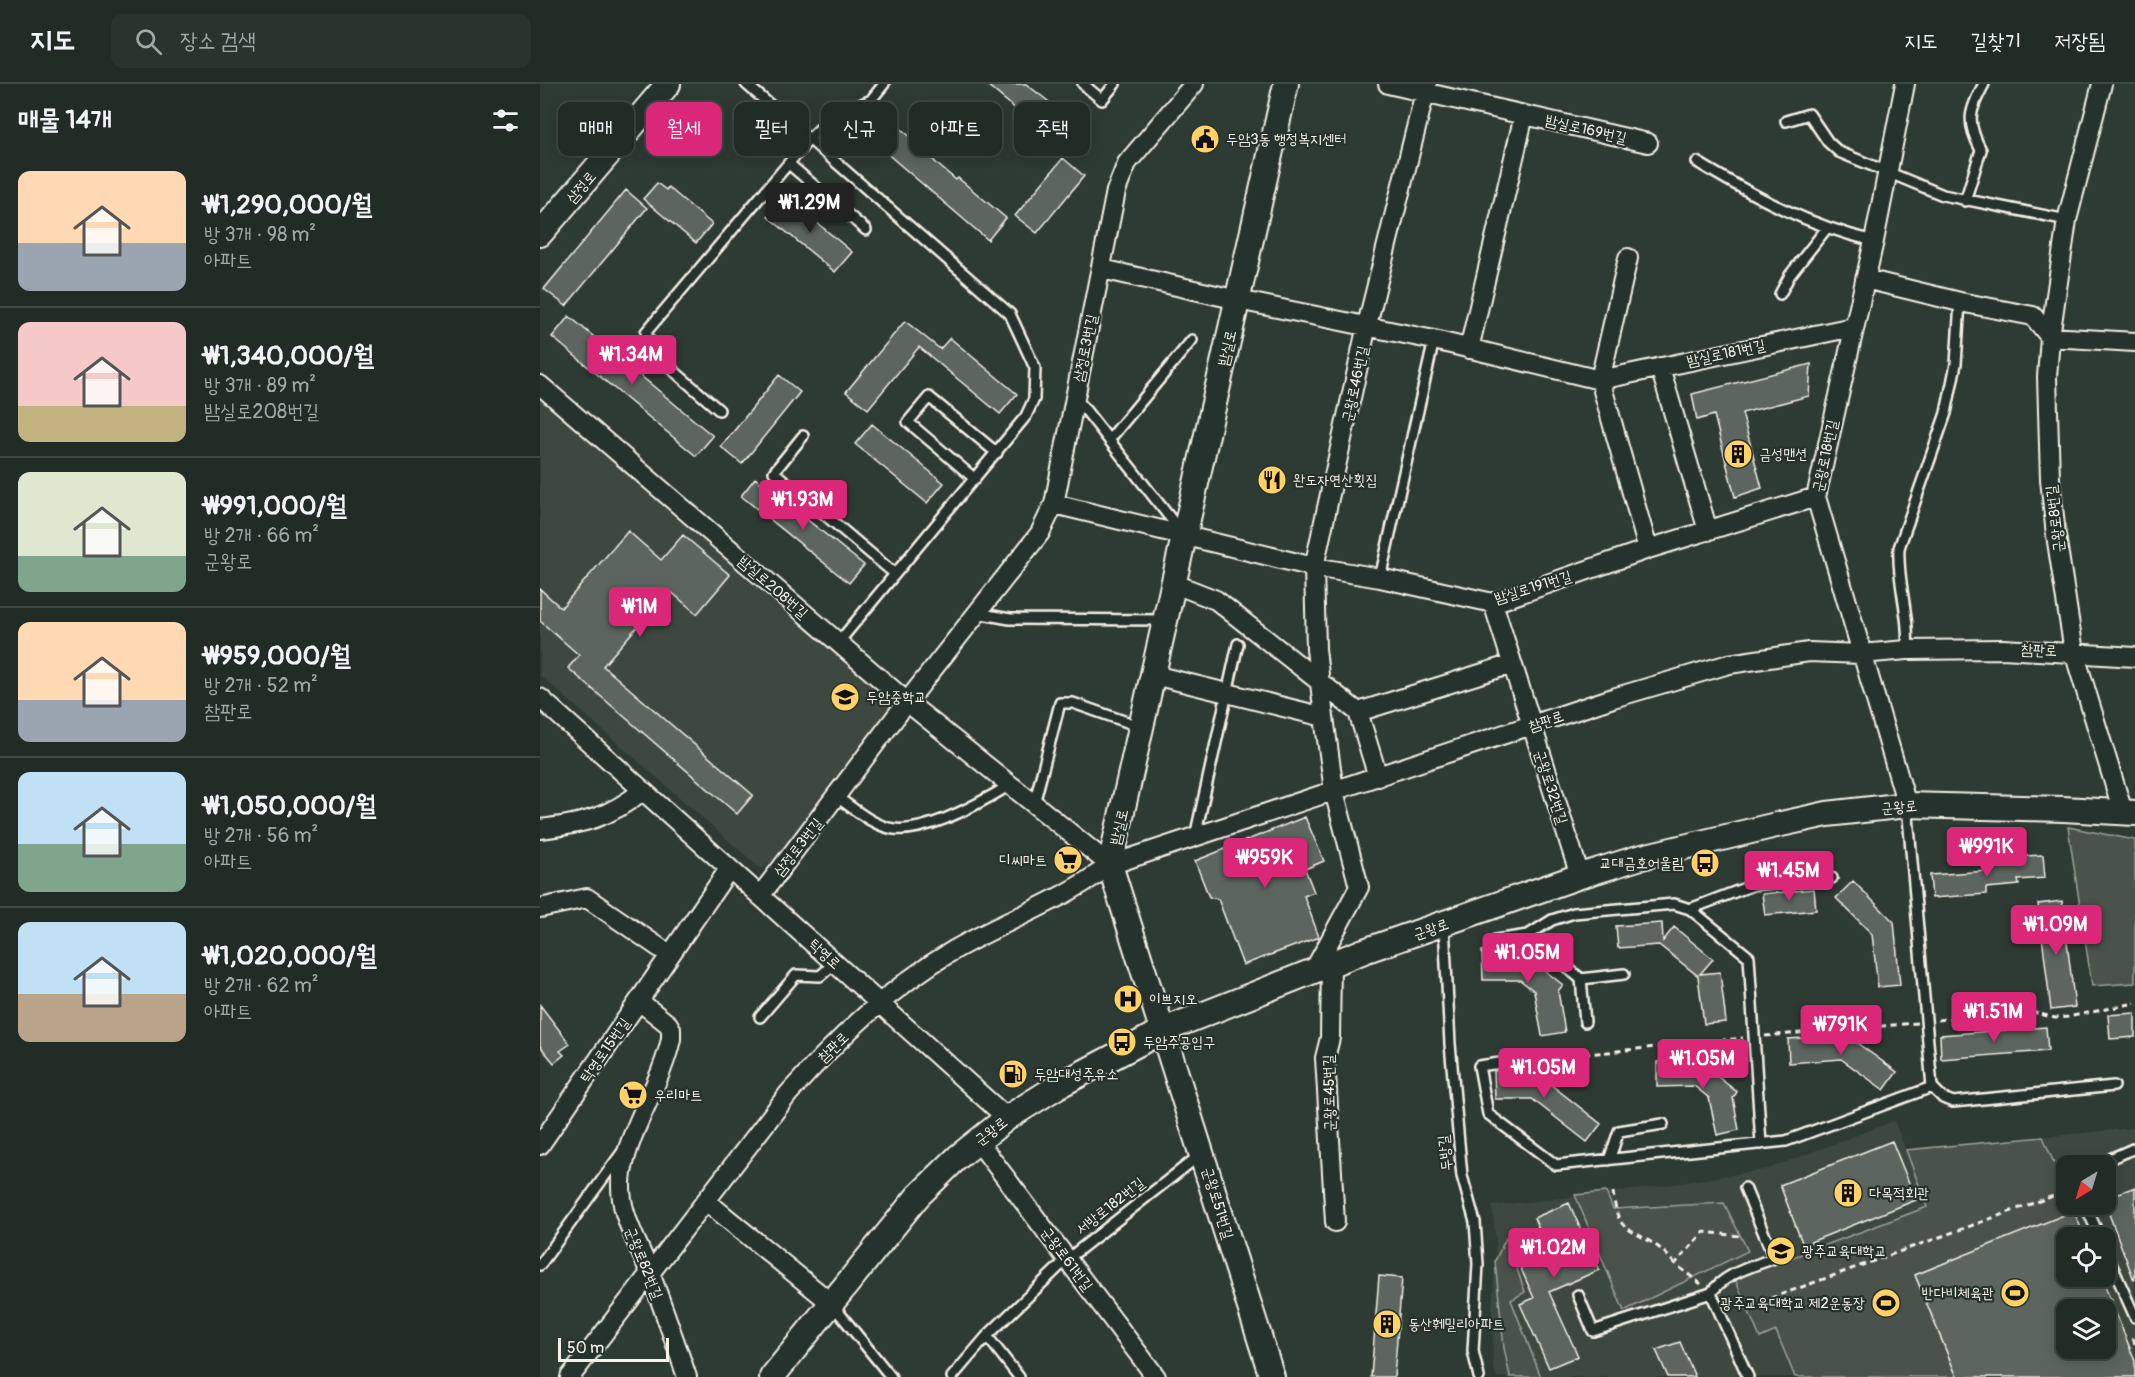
<!DOCTYPE html>
<html lang="ko">
<head>
<meta charset="utf-8">
<style>
	:root { --surface:#222c27; --page:#2a342f; --text:#f1f3f6; --muted:#a2a7a7; --line:#3f4844; --accent:#db2777 }
	body { margin:0; font-family:Pangolin,"Poor Story",sans-serif; background:var(--page); color:var(--text); height:100vh; display:flex; flex-direction:column; font-size:22px; white-space:nowrap }
	* { box-sizing:border-box; margin:0 }
	p { font-size:20px; color:var(--muted) }
	.icon { flex:none; width:33px; height:33px; fill:none; stroke:currentColor; stroke-width:2; stroke-linecap:round; stroke-linejoin:round }
	.map { position:relative; flex:1; overflow:hidden }
	.drawer { display:flex; flex-direction:column; background:var(--surface); width:540px }
	.drawer>* { flex:none }
	.guide { position:absolute; left:18px; top:18px; width:570px; height:54px; display:flex; gap:12px }
	.needle { width:39px; rotate:218deg }
	.tools { position:absolute; left:1516px; top:1071px; display:grid; gap:12px }
	.tools a { display:grid; place-items:center; width:60px; height:60px; border-radius:12px; background:var(--surface); box-shadow:0 3px 15px #0003,0 0 0 2px var(--line); font-size:30px }
	.scale { position:absolute; left:18px; bottom:15px; width:111px; box-sizing:border-box; padding-left:6px; border:3px solid #f4f1e8; border-top:0; font-size:16px; line-height:21px; white-space:nowrap; color:#f4f1e8; -webkit-text-stroke:4px #26332d; paint-order:stroke }
	.price { position:absolute; translate:-50% -51px; padding:0 14px; border-radius:6px; background:var(--accent); color:#fff; font-size:20px; line-height:39px; filter:drop-shadow(0 2px 3px #0008) }
	.price::after { content:''; position:absolute; left:50%; top:36px; width:18px; height:14px; margin-left:-9px; background:inherit; clip-path:polygon(0 0,100% 0,50% 100%) }
	.price.current { background:#222; color:#fff }
	ul { padding:0; list-style:none }
	li { display:flex; align-items:center; gap:18px; height:150px; padding:0 18px }
	li+li { border-top:2px solid var(--line) }
	li span { display:grid; place-items:center; flex:none; width:168px; height:120px; border-radius:12px; color:#555 }
	li>.icon { margin-inline-start:auto }
	span .icon { width:72px; height:72px; fill:#fffc; stroke-width:1 }
	li b { font-size:26px }
	h2 { display:flex; justify-content:space-between; align-items:center; height:72px; padding:0 18px; font-size:26px }
	.tag { padding:0 21px; border-radius:12px; background:var(--surface); box-shadow:0 3px 15px #0003,0 0 0 2px var(--line); font-size:21px; line-height:54px }
	.tag.current { background:var(--accent); color:#fff }
	header { display:flex; align-items:center; gap:36px; box-sizing:border-box; height:84px; padding:0 30px; background:var(--surface); border-bottom:2px solid var(--line) }
	header strong { font-size:28px }
	nav { display:flex; gap:33px; margin-inline-start:auto; font-size:21px }
	.search { width:420px; height:54px; background:var(--page); display:flex; align-items:center; gap:15px; box-sizing:border-box; padding:0 21px; border-radius:12px; color:var(--muted); font-size:22px }
	main { display:flex; flex:1; min-height:0 }
	.map>svg:first-child { display:block }
	.built { fill:#3c4841; fill-rule:evenodd }
	.green { fill:#48524c; stroke:#9ea29a; stroke-width:1.5 }
	.building { fill:#5c655e; stroke:#f4f1e8; stroke-width:1.5; fill-rule:evenodd }
	.lines { fill:none; stroke-linecap:round; stroke-linejoin:round }
	.lane-casing { stroke:#f4f1e8; stroke-width:14 }
	.street-casing { stroke:#f4f1e8; stroke-width:22 }
	.secondary-casing { stroke:#f4f1e8; stroke-width:28 }
	.path { stroke:#f4f1e8; stroke-width:3; stroke-dasharray:6 4.5; stroke-linecap:butt }
	.lane { stroke:#26332d; stroke-width:9 }
	.street { stroke:#26332d; stroke-width:18 }
	.secondary { stroke:#26332d; stroke-width:24 }
	.labels { text-anchor:middle; stroke-width:4.5; stroke-linejoin:round; paint-order:stroke }
	.street-label { font-size:15px; fill:#f4f1e8; stroke:#26332d }
	.poi-label { font-size:15px; fill:#f4f1e8; stroke:#26332d; text-anchor:start }
</style>
</head>
<body>
<header>
<strong>지도</strong>
<div class="search"><svg class="icon" aria-label="search" viewBox="0 0 24 24"><circle cx="10" cy="10" r="6"/><path d="M15 15l6 6"/></svg>장소 검색</div>
<nav><a>지도</a><a>길찾기</a><a>저장됨</a></nav>
</header>
<main>
<section class="drawer">
<h2>매물 14개<svg class="icon" aria-label="filters" viewBox="0 0 24 24"><path d="M4 7h16M4 17h16"/><circle cx="9" cy="7" r="2"/><circle cx="15" cy="17" r="2"/></svg></h2>
<ul>
<li><span style="background:linear-gradient(#ffd9b3 60%,#9aa5b1 0)"><svg class="icon" aria-label="home" viewBox="0 0 24 24"><path d="M3 11l9-7 9 7M6 9v11h12V9"/></svg></span><div><b>₩1,290,000/월</b><p>방 3개 · 98 m²</p><p>아파트</p></div></li>
<li><span style="background:linear-gradient(#f6c9c9 70%,#c2b280 0)"><svg class="icon" aria-label="home" viewBox="0 0 24 24"><path d="M3 11l9-7 9 7M6 9v11h12V9"/></svg></span><div><b>₩1,340,000/월</b><p>방 3개 · 89 m²</p><p>밤실로208번길</p></div></li>
<li><span style="background:linear-gradient(#dfe7d0 70%,#7fa58c 0)"><svg class="icon" aria-label="home" viewBox="0 0 24 24"><path d="M3 11l9-7 9 7M6 9v11h12V9"/></svg></span><div><b>₩991,000/월</b><p>방 2개 · 66 m²</p><p>군왕로</p></div></li>
<li><span style="background:linear-gradient(#ffd9b3 65%,#9aa5b1 0)"><svg class="icon" aria-label="home" viewBox="0 0 24 24"><path d="M3 11l9-7 9 7M6 9v11h12V9"/></svg></span><div><b>₩959,000/월</b><p>방 2개 · 52 m²</p><p>참판로</p></div></li>
<li><span style="background:linear-gradient(#bfe0f5 60%,#7fa58c 0)"><svg class="icon" aria-label="home" viewBox="0 0 24 24"><path d="M3 11l9-7 9 7M6 9v11h12V9"/></svg></span><div><b>₩1,050,000/월</b><p>방 2개 · 56 m²</p><p>아파트</p></div></li>
<li><span style="background:linear-gradient(#bfe0f5 60%,#b9a48a 0)"><svg class="icon" aria-label="home" viewBox="0 0 24 24"><path d="M3 11l9-7 9 7M6 9v11h12V9"/></svg></span><div><b>₩1,020,000/월</b><p>방 2개 · 62 m²</p><p>아파트</p></div></li>
</ul>
</section>
<div class="map">
<svg width="1595" height="1293" viewBox="0 0 1595 1293">
	<rect width="100%" height="100%" fill="#2e3b34"/>
	<filter id="ink" filterUnits="userSpaceOnUse"><feTurbulence type="fractalNoise" baseFrequency=".0167" numOctaves="2"/><feDisplacementMap in="SourceGraphic" scale="12" xChannelSelector="R" yChannelSelector="G"/><feConvolveMatrix kernelMatrix="1 2 1 2 8 2 1 2 1" color-interpolation-filters="sRGB"/></filter>
	<g filter="url(#ink)">
		<path class="built" d="M0,313L145,441L339,605L354,622L244,769L221,785L0,591Z
			M1354,1037L1366,1066L1595,1044V1293H957L953,1281L952,1230L956,1157L952,1122L1110,1104L1228,1085ZM1527,1082H1566V1120H1527ZM1527,1154H1566V1192H1527ZM1527,1226H1566V1264H1527Z"/>
		<path class="green" d="M1528,743L1595,756V899L1552,902Z
			M1503,1053L1527,1110V1120L1532,1121L1534,1127L1375,1191L1417,1293H1255L1236,1247L1220,1254L1195,1195L1387,1123L1366,1066Z
			M1066,1108L1073,1125L1184,1119L1208,1167L1084,1227L1035,1111Z
			M966,1154L985,1208L971,1216L1001,1293H970L964,1264L955,1177Z"/>
		<path class="building" d="M446,0H486L535,38L533,40L544,49L527,68Z
			M340,31L350,39L352,37L389,69L388,70L397,80L416,96L418,94L466,134L448,156L324,50Z
			M523,74L544,92L497,149L475,132Z
			M117,99L126,106L128,103L172,140L156,159L103,115Z
			M86,106L107,124L26,222L4,205Z
			M245,112L312,168L295,188L228,133Z
			M29,232L173,352L156,372L12,253Z
			M365,237L400,265L410,254L477,310L460,330L379,263L328,325L306,308Z
			M1271,280L1269,312L1202,329L1222,404L1195,413L1174,331L1157,336L1152,310Z
			M239,291L260,308L202,380L181,363Z
			M332,340L404,399L387,419L315,360Z
			M215,394L324,481L309,499L201,412Z
			M88,447L121,476L143,451L190,491L157,530L129,506L63,582L213,711L197,730L28,584L39,571L0,537V505L21,524Z
			M765,733L784,777L765,785L774,808L764,812L779,853L703,881L678,815L669,813L655,777Z
			M1503,771L1505,794L1478,796L1479,801L1446,804V810L1392,814L1390,791L1447,787L1446,781L1485,778V772Z
			M1313,797L1354,838L1360,901L1338,903L1332,850L1296,814Z
			M1274,805L1276,826L1225,831L1222,810Z
			M1522,817L1535,923L1511,926L1498,820Z
			M1122,839L1123,857L1134,843L1173,875L1160,890L1180,888L1186,938L1164,940L1158,892L1119,861L1078,864L1076,842Z
			M979,866L1023,901L1018,907L1025,948L1002,952L994,907L980,896H943L942,867Z
			M0,921L30,960L20,967L24,971L14,979L0,962Z
			M1595,929V953L1570,955L1568,931Z
			M1506,943L1508,967L1401,975L1400,951Z
			M1306,951L1357,988L1344,1006L1301,975L1249,979L1248,955Z
			M1158,977L1197,1008L1193,1014L1199,1046L1177,1051L1169,1014L1154,1002L1117,1003V978H1147L1155,982Z
			M991,985L1061,1040L1047,1058L992,1015H955L954,987Z
			M1352,1057L1376,1116L1263,1161L1240,1101Z
			M1595,1103V1195L1594,1196L1566,1122V1114Z
			M1029,1119L1059,1186L1009,1208L1038,1272L1009,1284L980,1220L994,1214L974,1169L1004,1156L994,1134Z
			M1534,1127L1545,1154H1527V1192H1561L1595,1277V1293H1417L1375,1191ZM1527,1226H1566V1264H1527Z
			M839,1192L862,1194L854,1293H831Z
			M1140,1258L1155,1293H1128L1116,1266Z"/>
		<g class="lines">
			<g class="lane-casing">
				<path id="lane" d="M206,0L470,230L495,284L494,315L486,332L298,559
					M543,0L562,16L575,0
					M1246,37L1269,30L1288,58L1299,68L1403,111L1527,136
					M1157,78C1213,112 1269,142 1334,157
					M249,80L326,146
					M1425,117L1441,66C1426,38 1429,27 1444,0
					M1240,210L1250,191L1286,145
					M536,314L642,449
					M179,326L112,268L106,248L270,54L291,34L331,16L344,0
					M263,352L234,388L355,490
					M569,356L652,256
					M435,395L368,338L389,313L457,369
					M840,494L894,256
					M436,529L470,535L625,536
					M1367,566C1370,531 1357,499 1359,464L1406,329L1416,280L1420,218
					M297,713C313,724 333,742 354,745C387,749 442,718 470,701
					M494,720L520,619H533L601,643
					M1367,721L1392,1003L1403,1014L1413,1018L1574,1002
					M655,753L698,560
					M1150,825L1209,873L1221,1060
					M904,840L910,960L922,1092L935,1138L938,1180L933,1267L939,1293
					M988,851L1041,895L1045,938
					M955,856L988,851L1012,836L1034,829L1134,820L1150,825L1213,801L1292,794
					M1041,895L1084,890
					M220,933L256,891L280,892L295,879
					M960,979L939,982L948,1030L1016,1081L1246,1057L1392,1003
					M1069,1076L1079,1047L1123,1040
					M1554,1082L1595,1064
					M1545,1120L1560,1154
					M1566,1168L1595,1233
					M0,1181L83,1067
					M1171,1209L1208,1293
					M1038,1211L1053,1247L1171,1209C1185,1189 1212,1183 1234,1174L1205,1104
					M292,1220L351,1293
					M447,1252L479,1293
					M412,1293L447,1252L525,1177L660,1071"/>
			</g>
			<g class="street-casing">
				<path id="street" d="M848,0L1108,59
					M1365,0L1334,157L1276,413L1367,721
					M1562,0L1527,136L1510,253L1507,293L1510,395L1516,451L1534,568L1583,728
					M1088,174L1060,296L1108,465
					M562,185L698,216L894,256L1060,296L1313,243
					M1325,195L1420,218L1493,232L1510,253L1595,258
					M929,265L984,31
					M1120,283L1168,447
					M0,301L367,618L570,781
					M514,420L774,483L840,494L953,519L1108,465L1276,413
					M635,500L676,516L818,628L838,693
					M953,519L1040,792
					M614,591L784,633
					M0,614L467,1034
					M818,628L972,580
					M0,745C42,740 69,734 102,707
					M220,812L367,618L500,449L514,420L576,107L587,79L654,0
					M0,824L47,814L130,871
					M791,880L790,954L785,974L795,1138
					M773,888L819,803L794,707L784,633L776,565L774,483L827,241L887,0
					M99,917L128,940L131,945V955C121,1001 90,1042 82,1089C76,1126 97,1156 110,1189C123,1223 135,1258 147,1293
					M437,1056L616,1293
					M0,1061L189,785
					M166,1117L291,1219
					M30,1293L249,1009C298,954 351,903 414,866C466,836 522,817 570,781L1073,614L1189,580L1269,568L1321,570L1367,566L1463,565L1595,573"/>
			</g>
			<g class="secondary-casing">
				<path id="secondary" d="M0,150L128,0
					M232,1293L378,1112L418,1073L467,1034L518,1002L624,946L824,867L1040,792L1098,774L1232,742L1287,730L1367,721L1523,725L1595,729
					M732,1293L570,781L746,0"/>
			</g>
			<path class="path" d="M1398,936L1485,926L1515,934L1528,933L1595,919
				M1225,952L1377,939
				M971,978L1203,954
				M1073,1108C1078,1148 1084,1141 1114,1160C1122,1165 1129,1173 1135,1180
				M1161,1200L1135,1180L1164,1148L1200,1152
				M1201,1225L1527,1107
				M1593,1254L1595,1260"/>
			<use href="#lane" class="lane"/>
			<use href="#street" class="street"/>
			<use href="#secondary" class="secondary"/>
		</g>
	</g>
	<defs>
		<g id="civic-disc" transform="scale(1.5)"><circle r="9.5" fill="#ffd166" stroke="#26332d"/><path d="M-.6-6.5H3V-4.5H.6V-3L4-1V1h2V6H-6V1h2V-1L-.6-3ZM-1.2 2.5V6h2.4V2.5Z" fill="#111"/></g>
		<g id="building-disc" transform="scale(1.5)"><circle r="9.5" fill="#ffd166" stroke="#26332d"/><path d="M-4-6H4V6H1V3H-1V6H-4ZM-2.5-4.3h1.7v1.8h-1.7ZM.8-4.3h1.7v1.8H.8ZM-2.5-1h1.7V.8h-1.7ZM.8-1h1.7V.8H.8Z" fill="#111"/></g>
		<g id="restaurant-disc" transform="scale(1.5)"><circle r="9.5" fill="#ffd166" stroke="#26332d"/><path d="M-5-6h1v4h1v-4h1v4h1v-4h1v5L-1.5 .5V6h-2V.5L-5-1ZM5-6V6H3V1.5H1.5Q1.5-4 5-6Z" fill="#111"/></g>
		<g id="school-disc" transform="scale(1.5)"><circle r="9.5" fill="#ffd166" stroke="#26332d"/><path d="M0-5L7-2L0 1L-7-2ZM-4 1L0 2.5L4 1V4Q0 6-4 4Z" fill="#111"/></g>
		<g id="supermarket-disc" transform="scale(1.5)"><circle r="9.5" fill="#ffd166" stroke="#26332d"/><path d="M-6-5.5h2.5l.6 2H6L4.5 2H-2.5L-4.4-4H-6ZM-1.5 3.2a1.3 1.3 0 1 0 .1 0ZM3 3.2a1.3 1.3 0 1 0 .1 0Z" fill="#111"/></g>
		<g id="bus-disc" transform="scale(1.5)"><circle r="9.5" fill="#ffd166" stroke="#26332d"/><path d="M-5-6H5V4H4V6H2V4H-2V6H-4V4H-5ZM-3.5-4V0h7V-4ZM-3.5 1.2v1.5H-2V1.2ZM2 1.2v1.5H3.5V1.2Z" fill="#111"/></g>
		<g id="hospital-disc" transform="scale(1.5)"><circle r="9.5" fill="#ffd166" stroke="#26332d"/><path d="M-5-5h3v3.5h4V-5h3V5h-3V1.5h-4V5h-3Z" fill="#111"/></g>
		<g id="fuel-disc" transform="scale(1.5)"><circle r="9.5" fill="#ffd166" stroke="#26332d"/><path d="M-5.5-6h7V0h2V4h1.3V-2.5L3-4.5l.8-.8L6-3V5H2.5V1h-1V6h-7ZM-4.2-4.7v3.2H.2V-4.7Z" fill="#111"/></g>
		<g id="university-disc" transform="scale(1.5)"><circle r="9.5" fill="#ffd166" stroke="#26332d"/><path d="M0-5L7-2L0 1L-7-2ZM-4 1L0 2.5L4 1V4Q0 6-4 4Z" fill="#111"/></g>
		<g id="stadium-disc" transform="scale(1.5)"><circle r="9.5" fill="#ffd166" stroke="#26332d"/><path d="M0-5a6.5 5 0 1 0 0 10a6.5 5 0 1 0 0-10ZM-3.5-1.8h7v3.6h-7Z" fill="#111"/></g>
	</defs>
	<g fill-rule="evenodd">
		<use href="#civic-disc" x="665" y="55"/>
		<use href="#building-disc" x="1198" y="370"/>
		<use href="#restaurant-disc" x="732" y="396"/>
		<use href="#school-disc" x="305" y="613"/>
		<use href="#supermarket-disc" x="528" y="776"/>
		<use href="#bus-disc" x="1165" y="779"/>
		<use href="#hospital-disc" x="588" y="915"/>
		<use href="#bus-disc" x="582" y="958"/>
		<use href="#fuel-disc" x="473" y="990"/>
		<use href="#supermarket-disc" x="93" y="1011"/>
		<use href="#building-disc" x="1308" y="1109"/>
		<use href="#university-disc" x="1241" y="1167"/>
		<use href="#stadium-disc" x="1475" y="1209"/>
		<use href="#stadium-disc" x="1346" y="1219"/>
		<use href="#building-disc" x="847" y="1240"/>
	</g>
	<g class="labels">
		<g class="street-label">
			<text transform="translate(1046 45) rotate(13)" y="5">밤실로169번길</text>
			<text transform="translate(41 103) rotate(-49)" y="5">삼정로</text>
			<text transform="translate(545 264) rotate(-78)" y="5">삼정로3번길</text>
			<text transform="translate(687 264) rotate(-77)" y="5">밤실로</text>
			<text transform="translate(1186 269) rotate(-12)" y="5">밤실로181번길</text>
			<text transform="translate(815 300) rotate(-78)" y="5">군왕로46번길</text>
			<text transform="translate(1285 372) rotate(-78)" y="5">군왕로18번길</text>
			<text transform="translate(1515 435) rotate(-97)" y="5">군왕로8번길</text>
			<text transform="translate(233 503) rotate(41)" y="5">밤실로208번길</text>
			<text transform="translate(993 503) rotate(-17)" y="5">밤실로191번길</text>
			<text transform="translate(1499 566) rotate(2)" y="5">참판로</text>
			<text transform="translate(1006 637) rotate(-19)" y="5">참판로</text>
			<text transform="translate(1011 703) rotate(72)" y="5">군왕로32번길</text>
			<text transform="translate(1359 723) rotate(-5)" y="5">군왕로</text>
			<text transform="translate(579 743) rotate(-77)" y="5">밤실로</text>
			<text transform="translate(258 763) rotate(-52)" y="5">삼정로3번길</text>
			<text transform="translate(891 845) rotate(-19)" y="5">군왕로</text>
			<text transform="translate(285 870) rotate(42)" y="5">탁영로</text>
			<text transform="translate(293 963) rotate(-44)" y="5">참판로</text>
			<text transform="translate(65 966) rotate(-55)" y="5">탁영로15번길</text>
			<text transform="translate(789 1009) rotate(-91)" y="5">군왕로45번길</text>
			<text transform="translate(451 1047) rotate(-37)" y="5">군왕로</text>
			<text transform="translate(905 1069) rotate(-96)" y="5">두방길</text>
			<text transform="translate(678 1119) rotate(73)" y="5">군왕로51번길</text>
			<text transform="translate(570 1122) rotate(-38)" y="5">서방로182번길</text>
			<text transform="translate(527 1175) rotate(53)" y="5">군왕로61번길</text>
			<text transform="translate(104 1179) rotate(68)" y="5">군왕로82번길</text>
		</g>
		<g class="poi-label">
			<text x="686" y="60">두암3동 행정복지센터</text>
			<text x="1219" y="375">금성맨션</text>
			<text x="753" y="401">완도자연산횟집</text>
			<text x="326" y="618">두암중학교</text>
			<text x="507" y="781" text-anchor="end">디씨마트</text>
			<text x="1144" y="784" text-anchor="end">교대금호어울림</text>
			<text x="609" y="920">이쁘지오</text>
			<text x="603" y="963">두암주공입구</text>
			<text x="494" y="995">두암대성주유소</text>
			<text x="114" y="1016">우리마트</text>
			<text x="1329" y="1114">다목적회관</text>
			<text x="1262" y="1172">광주교육대학교</text>
			<text x="1454" y="1214" text-anchor="end">반다비체육관</text>
			<text x="1325" y="1224" text-anchor="end">광주교육대학교 제2운동장</text>
			<text x="868" y="1245">동산훼밀리아파트</text>
		</g>
	</g>
</svg>
<div class="tools">
<a><svg class="needle" viewBox="-14 -14 28 28"><path d="M0-13l5 13h-10z" fill="#e53935"/><path d="M0 13l5-13h-10z" fill="#a2a7a7"/></svg></a>
<a><svg class="icon" aria-label="locate" viewBox="0 0 24 24"><circle cx="12" cy="12" r="6"/><path d="M12 2v4M12 18v4M2 12h4M18 12h4"/></svg></a>
<a><svg class="icon" aria-label="layers" viewBox="0 0 24 24"><path d="M12 4l9 5-9 5-9-5zM3 14l9 5 9-5"/></svg></a>
</div>
<div class="scale">50 m</div>
<b class="price current" style="left:270px;top:150px">₩1.29M</b>
<b class="price" style="left:92px;top:302px">₩1.34M</b>
<b class="price" style="left:263px;top:447px">₩1.93M</b>
<b class="price" style="left:100px;top:554px">₩1M</b>
<b class="price" style="left:1447px;top:794px">₩991K</b>
<b class="price" style="left:725px;top:805px">₩959K</b>
<b class="price" style="left:1249px;top:818px">₩1.45M</b>
<b class="price" style="left:1516px;top:872px">₩1.09M</b>
<b class="price" style="left:988px;top:900px">₩1.05M</b>
<b class="price" style="left:1454px;top:959px">₩1.51M</b>
<b class="price" style="left:1301px;top:972px">₩791K</b>
<b class="price" style="left:1163px;top:1006px">₩1.05M</b>
<b class="price" style="left:1004px;top:1015px">₩1.05M</b>
<b class="price" style="left:1014px;top:1195px">₩1.02M</b>
<div class="guide">
<a class="tag">매매</a>
<a class="tag current">월세</a>
<a class="tag">필터</a>
<a class="tag">신규</a>
<a class="tag">아파트</a>
<a class="tag">주택</a>
</div>
</div>
</main>
</body>
</html>
